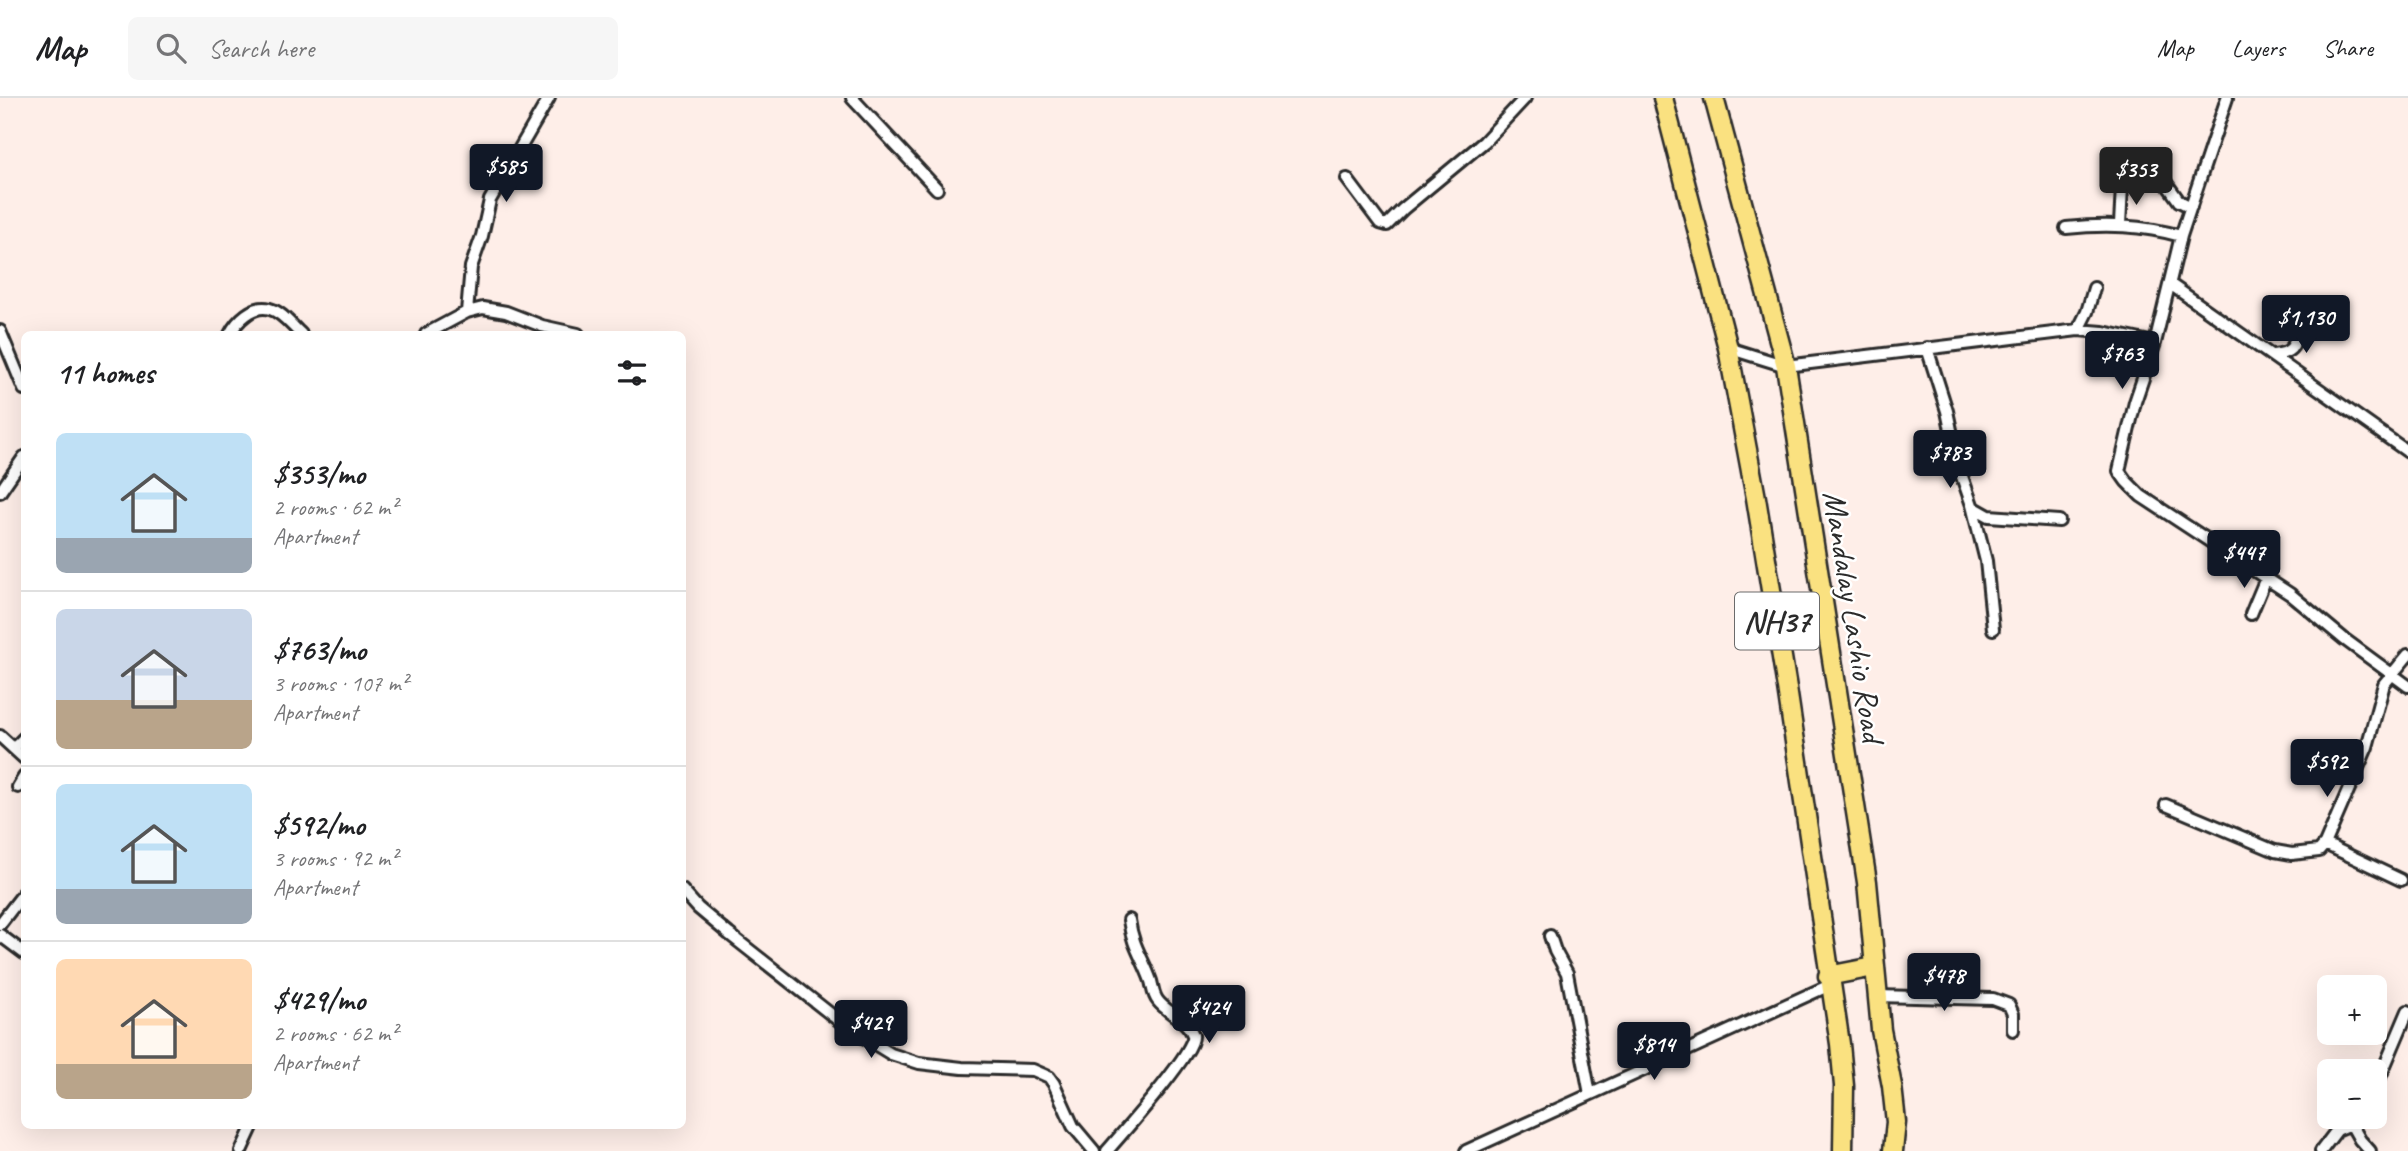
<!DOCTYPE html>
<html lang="en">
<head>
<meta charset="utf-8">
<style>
	:root { --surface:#fff; --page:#f6f6f6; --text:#202124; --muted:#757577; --line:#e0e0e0; --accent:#111827 }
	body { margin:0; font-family:Caveat,sans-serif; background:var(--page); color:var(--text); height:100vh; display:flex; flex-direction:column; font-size:26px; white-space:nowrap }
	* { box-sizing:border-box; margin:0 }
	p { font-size:23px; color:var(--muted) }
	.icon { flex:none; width:38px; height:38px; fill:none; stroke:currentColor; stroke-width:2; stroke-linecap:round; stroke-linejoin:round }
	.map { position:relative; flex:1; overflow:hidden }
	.drawer { position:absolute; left:21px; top:233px; width:665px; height:798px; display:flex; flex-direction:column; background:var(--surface); border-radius:10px; box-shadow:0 7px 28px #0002 }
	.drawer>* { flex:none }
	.tools { position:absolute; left:2317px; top:877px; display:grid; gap:14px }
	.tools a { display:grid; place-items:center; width:70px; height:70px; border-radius:10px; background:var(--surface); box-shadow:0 7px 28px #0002; font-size:35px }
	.price { position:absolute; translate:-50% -60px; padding:0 16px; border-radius:7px; background:var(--accent); color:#fff; font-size:23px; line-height:46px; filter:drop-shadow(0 2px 4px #0008) }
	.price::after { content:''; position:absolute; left:50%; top:42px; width:21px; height:16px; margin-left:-10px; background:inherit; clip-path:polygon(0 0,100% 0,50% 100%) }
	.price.current { background:#222; color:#fff }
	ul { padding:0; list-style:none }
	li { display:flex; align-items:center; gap:21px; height:175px; padding:0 35px }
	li+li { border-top:2px solid var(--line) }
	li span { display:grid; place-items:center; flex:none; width:196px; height:140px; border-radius:10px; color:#555 }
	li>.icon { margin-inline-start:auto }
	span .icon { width:84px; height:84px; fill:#fffc; stroke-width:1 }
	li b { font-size:30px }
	h2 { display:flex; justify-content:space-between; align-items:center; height:84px; padding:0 35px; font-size:30px }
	header { display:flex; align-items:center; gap:42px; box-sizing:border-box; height:98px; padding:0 35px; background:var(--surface); border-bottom:2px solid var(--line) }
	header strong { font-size:33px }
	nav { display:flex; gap:38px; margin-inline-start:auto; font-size:24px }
	.search { width:490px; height:63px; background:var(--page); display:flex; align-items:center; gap:18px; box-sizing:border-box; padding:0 24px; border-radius:10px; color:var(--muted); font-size:26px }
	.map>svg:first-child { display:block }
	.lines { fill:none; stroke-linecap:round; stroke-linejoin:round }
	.minor-casing { stroke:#2b2b2b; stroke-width:16 }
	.trunk-casing { stroke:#2b2b2b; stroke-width:23 }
	.minor { stroke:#fff; stroke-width:10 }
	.trunk { stroke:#fae180; stroke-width:18 }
	.labels { text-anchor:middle; stroke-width:5; stroke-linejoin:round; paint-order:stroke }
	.shield { fill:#fff; stroke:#6b6b6b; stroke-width:2 }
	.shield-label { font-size:32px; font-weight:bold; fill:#2b2b2b }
	.street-label { font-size:33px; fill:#2b2b2b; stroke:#fff }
</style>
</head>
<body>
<header>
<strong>Map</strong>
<div class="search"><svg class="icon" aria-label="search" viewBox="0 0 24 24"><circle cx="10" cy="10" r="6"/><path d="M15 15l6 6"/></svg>Search here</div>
<nav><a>Map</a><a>Layers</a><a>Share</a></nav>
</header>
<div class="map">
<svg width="2408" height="1053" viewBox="0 0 2408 1053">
	<rect width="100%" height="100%" fill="#feeee8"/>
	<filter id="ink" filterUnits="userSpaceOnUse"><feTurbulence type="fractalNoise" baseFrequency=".0143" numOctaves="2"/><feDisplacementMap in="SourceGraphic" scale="14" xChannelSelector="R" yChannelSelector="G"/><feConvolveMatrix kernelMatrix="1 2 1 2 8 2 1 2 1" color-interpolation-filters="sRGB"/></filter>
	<g filter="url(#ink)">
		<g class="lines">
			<g class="minor-casing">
				<path id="minor" d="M852,0L937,91
					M2110,67L2139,76L2156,77L2164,82L2179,103L2191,109
					M1347,81L1380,125L1387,127L1403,111L1484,44L1525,0
					M2120,126L2122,89
					M2066,130C2106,126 2142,127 2181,138
					M2170,186L2408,354
					M467,214L471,169L482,138L490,102L549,0
					M2078,232L2087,214L2094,190
					M0,233L24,291
					M230,236C237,223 253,206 270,211C282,214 292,228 301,236
					M426,236L467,214L483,210L506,214L542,228L578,236
					M2155,245L2181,138L2227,0
					M1728,250L1786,268L2078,232L2103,234L2155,245L2135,304L2119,373L2126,383L2141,398L2290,496L2344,541L2408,588
					M1927,250L1947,313L1959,370L1972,407L1986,463L1993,531
					M2273,257C2298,255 2296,242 2295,221
					M0,394L24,359
					M1973,409L1989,418L2059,423
					M2251,516L2266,480
					M0,638L24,660
					M14,650L24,640
					M18,689L24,679
					M2166,707L2275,753L2292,756L2319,753L2325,746
					M2401,782L2325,746L2367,649L2384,586L2408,557
					M682,792L698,810L729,836L847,929L891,956L919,965L962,970L1033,972L1049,979L1054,986L1073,1028L1094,1053
					M0,826L24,795
					M0,837L24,855
					M1550,838L1555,853L1567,875L1590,996
					M1877,898L1993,901L2009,907L2013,916V932
					M2375,991L2408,913
					M2351,1026L2360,1042L2370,1053
					M241,1053L253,1027
					M1107,1053C1120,1038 1198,951 1193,937C1188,922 1167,915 1158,903C1153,897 1153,890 1151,883C1142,858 1133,850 1129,822
					M1466,1053L1830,887
					M2321,1053L2337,1032L2351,1026L2358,1018"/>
			</g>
			<g class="trunk-casing">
				<path id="trunk" d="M1663,0L1728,250L1756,400L1787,590L1840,946L1844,988L1843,1053
					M1714,0L1786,268L1867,784L1881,932L1892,988L1896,1024L1893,1053
					M1828,878L1874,869"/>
			</g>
			<use href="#minor" class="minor"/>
			<use href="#trunk" class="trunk"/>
		</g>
	</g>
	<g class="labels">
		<rect class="shield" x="1735" y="494.5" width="84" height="57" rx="5"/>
		<g class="shield-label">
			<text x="1777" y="534">NH37</text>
		</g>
		<g class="street-label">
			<text transform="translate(1855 518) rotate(81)" y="12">Mandalay Lashio Road</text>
		</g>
	</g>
</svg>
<div class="tools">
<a>+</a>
<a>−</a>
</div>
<b class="price" style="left:506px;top:106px">$585</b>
<b class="price current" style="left:2136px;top:109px">$353</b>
<b class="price" style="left:2306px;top:257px">$1,130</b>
<b class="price" style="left:2122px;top:293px">$763</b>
<b class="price" style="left:1950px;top:392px">$783</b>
<b class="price" style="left:2244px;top:492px">$447</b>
<b class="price" style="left:2327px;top:701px">$592</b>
<b class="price" style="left:1944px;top:915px">$478</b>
<b class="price" style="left:1209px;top:947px">$424</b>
<b class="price" style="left:871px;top:962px">$429</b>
<b class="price" style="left:1654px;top:984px">$814</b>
<section class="drawer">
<h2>11 homes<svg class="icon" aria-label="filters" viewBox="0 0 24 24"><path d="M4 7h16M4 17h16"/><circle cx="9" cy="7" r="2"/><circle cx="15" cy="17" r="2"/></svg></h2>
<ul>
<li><span style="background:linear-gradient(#bfe0f5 75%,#9aa5b1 0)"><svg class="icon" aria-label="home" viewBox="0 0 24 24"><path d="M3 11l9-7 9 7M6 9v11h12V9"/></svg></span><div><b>$353/mo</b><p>2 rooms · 62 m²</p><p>Apartment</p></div></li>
<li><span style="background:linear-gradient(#c9d6e8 65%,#b9a48a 0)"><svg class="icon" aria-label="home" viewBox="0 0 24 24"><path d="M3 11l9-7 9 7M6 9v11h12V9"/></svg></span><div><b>$763/mo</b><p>3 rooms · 107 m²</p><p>Apartment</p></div></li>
<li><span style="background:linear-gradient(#bfe0f5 75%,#9aa5b1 0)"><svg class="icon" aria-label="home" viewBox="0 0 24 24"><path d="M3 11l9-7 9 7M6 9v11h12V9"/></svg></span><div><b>$592/mo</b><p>3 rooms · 92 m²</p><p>Apartment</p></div></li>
<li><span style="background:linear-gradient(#ffd9b3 75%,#b9a48a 0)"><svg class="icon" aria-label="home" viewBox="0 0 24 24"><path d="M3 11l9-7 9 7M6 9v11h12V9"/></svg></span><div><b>$429/mo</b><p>2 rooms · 62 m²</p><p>Apartment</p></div></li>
</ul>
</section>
</div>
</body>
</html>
